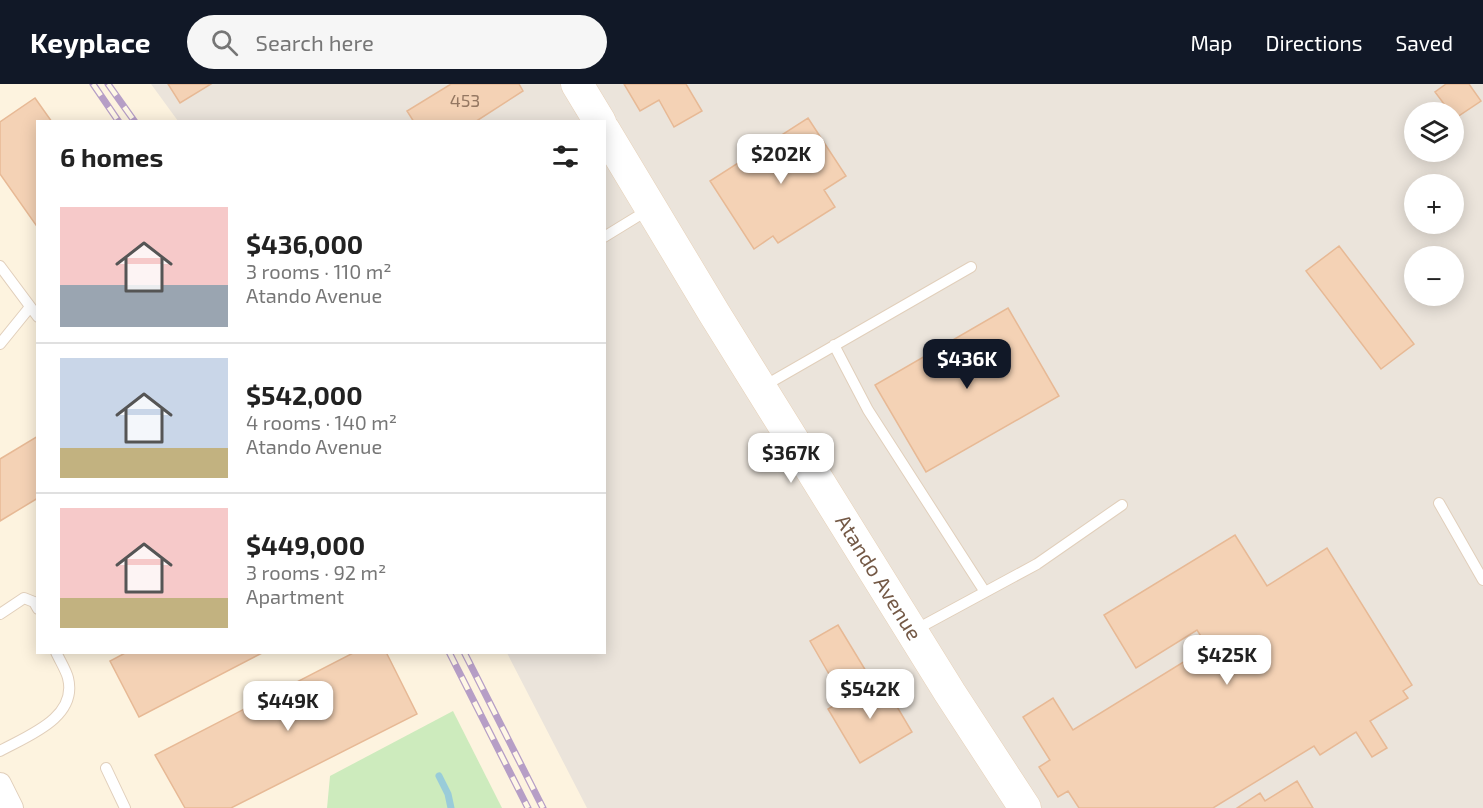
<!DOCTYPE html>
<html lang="en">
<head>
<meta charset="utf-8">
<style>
	:root { --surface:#fff; --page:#f6f6f6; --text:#222; --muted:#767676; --line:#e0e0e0; --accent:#111827 }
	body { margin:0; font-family:"Exo 2",sans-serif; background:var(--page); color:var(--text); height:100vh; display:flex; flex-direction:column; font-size:22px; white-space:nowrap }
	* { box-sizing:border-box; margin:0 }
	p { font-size:20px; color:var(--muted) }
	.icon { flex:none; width:33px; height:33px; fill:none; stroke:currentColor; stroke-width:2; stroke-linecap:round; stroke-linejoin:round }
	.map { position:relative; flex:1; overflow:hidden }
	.sheet { position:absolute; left:36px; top:36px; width:570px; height:534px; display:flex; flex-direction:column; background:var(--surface); border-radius:0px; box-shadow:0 3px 15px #0003 }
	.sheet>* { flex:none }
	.controls { position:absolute; left:1404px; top:18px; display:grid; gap:12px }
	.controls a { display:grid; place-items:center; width:60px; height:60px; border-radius:50%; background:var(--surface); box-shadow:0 3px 15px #0003; font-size:30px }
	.price { position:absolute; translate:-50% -51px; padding:0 14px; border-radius:12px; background:#fff; color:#222; font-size:20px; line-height:39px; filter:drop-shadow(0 2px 3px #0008) }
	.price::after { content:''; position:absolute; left:50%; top:36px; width:18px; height:14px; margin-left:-9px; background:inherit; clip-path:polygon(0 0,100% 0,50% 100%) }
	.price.active { background:var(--accent); color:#fff }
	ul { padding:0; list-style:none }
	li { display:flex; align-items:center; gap:18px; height:150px; padding:0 24px }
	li+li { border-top:2px solid var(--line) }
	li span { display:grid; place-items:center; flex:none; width:168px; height:120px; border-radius:0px; color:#555 }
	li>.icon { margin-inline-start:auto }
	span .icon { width:72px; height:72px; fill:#fffc; stroke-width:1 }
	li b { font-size:26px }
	h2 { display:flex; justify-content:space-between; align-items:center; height:72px; padding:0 24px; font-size:26px }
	header { display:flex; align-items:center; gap:36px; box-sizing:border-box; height:84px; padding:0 30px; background:var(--accent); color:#fff }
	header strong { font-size:28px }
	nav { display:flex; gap:33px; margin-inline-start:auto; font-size:21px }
	.search { width:420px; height:54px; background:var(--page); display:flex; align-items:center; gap:15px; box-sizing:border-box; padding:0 21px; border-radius:33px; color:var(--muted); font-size:22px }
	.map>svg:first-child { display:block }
	.industrial { fill:#ebe4db; fill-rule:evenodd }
	.green { fill:#cdebbd }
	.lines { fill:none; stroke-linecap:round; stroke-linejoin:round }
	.stream { stroke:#99ccd9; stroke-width:7 }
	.building { fill:#f4d2b5; stroke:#e7b995; stroke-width:1.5 }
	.service-casing { stroke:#e1cfbb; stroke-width:12 }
	.minor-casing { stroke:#e1cfbb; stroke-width:24 }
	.secondary-casing { stroke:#e7d1b8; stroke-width:33 }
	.service { stroke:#fff; stroke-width:10 }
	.minor { stroke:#fff; stroke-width:22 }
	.secondary { stroke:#fff; stroke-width:32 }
	.rail-casing { stroke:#b69ec6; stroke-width:7 }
	.rail { stroke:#fff7e6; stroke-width:4.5; stroke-dasharray:14; stroke-linecap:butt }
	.labels { text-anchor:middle; stroke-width:5; stroke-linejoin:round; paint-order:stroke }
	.number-label { font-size:18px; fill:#947762 }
	.street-label { font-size:21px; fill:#745946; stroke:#fff7e6 }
</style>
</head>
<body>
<header>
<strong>Keyplace</strong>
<div class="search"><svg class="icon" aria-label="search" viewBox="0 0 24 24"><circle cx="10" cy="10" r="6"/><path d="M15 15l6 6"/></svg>Search here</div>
<nav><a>Map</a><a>Directions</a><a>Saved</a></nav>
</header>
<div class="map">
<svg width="1483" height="724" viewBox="0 0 1483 724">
	<rect width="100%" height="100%" fill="#fdf3df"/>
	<path class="industrial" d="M151,0H1483V724H587L507,569L604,568V38L178,37ZM1414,28H1454V68H1414ZM1414,100H1454V140H1414ZM1414,172H1454V212H1414Z"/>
	<path class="green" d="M453,627L502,724H327L330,692Z"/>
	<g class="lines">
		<path class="stream" d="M439,692L448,710L451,724"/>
	</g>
	<path class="building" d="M168,0H211L180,19Z
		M451,0H519L523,7L475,38H414L407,27Z
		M624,0H686L702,27L674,43L659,16L640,27Z
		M1446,0H1469L1481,17L1454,35V28H1450L1435,8Z
		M35,14L52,38H38V144L0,90V38Z
		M808,34L846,92L824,106L835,123L778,159L773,152L754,165L710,97Z
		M1339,162L1414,260L1381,285L1306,187Z
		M1008,224L1059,312L926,388L875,301Z
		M38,352V414L0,437V375Z
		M1235,451L1267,502L1327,464L1412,601L1403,607L1408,614L1370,637L1387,664L1372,673L1356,648L1320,671L1314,662L1213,724H1079L1068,707L1058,713L1039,683L1050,676L1023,633L1053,614L1073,646L1208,563L1197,546L1136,584L1104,531Z
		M838,541L869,592L840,609L810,557Z
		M127,568H264L139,633L110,577Z
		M355,568H386L417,630L231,724H185L155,671Z
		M880,594L912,648L860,679L828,625Z
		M1297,697L1313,724H1237L1260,709L1265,717Z"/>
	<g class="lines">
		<g class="service-casing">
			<path id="service" d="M604,153L648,126
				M0,182L38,233
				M0,260L30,223
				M834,261L868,326L985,508
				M764,302L971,183
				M1439,419L1483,496
				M0,530L24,514L34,518L38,525
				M915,546L1037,480L1122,421
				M0,667C27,652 78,634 68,594C66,586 60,577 56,568
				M106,684L125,724"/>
		</g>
		<g class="minor-casing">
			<path id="minor" d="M0,700L12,724"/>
		</g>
		<g class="secondary-casing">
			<g id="secondary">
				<path d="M577,0L600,38"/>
				<path id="s1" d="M604,46L714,229L950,609L1025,724"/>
			</g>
		</g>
		<use href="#service" class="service"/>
		<use href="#minor" class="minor"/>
		<use href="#secondary" class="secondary"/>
		<g class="rail-casing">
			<path id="rail" d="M93,0L119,38
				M108,0L135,38
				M449,568L528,724
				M464,568L543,724"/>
		</g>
		<use href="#rail" class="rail"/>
	</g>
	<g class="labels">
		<g class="number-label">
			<text x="465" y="23">453</text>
		</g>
		<g class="street-label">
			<text dy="7" stroke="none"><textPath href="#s1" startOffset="525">Atando Avenue</textPath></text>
		</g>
	</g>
</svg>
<div class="controls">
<a><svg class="icon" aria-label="layers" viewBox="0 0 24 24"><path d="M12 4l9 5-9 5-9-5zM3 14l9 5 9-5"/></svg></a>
<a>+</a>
<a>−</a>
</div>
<b class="price" style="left:781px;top:101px">$202K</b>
<b class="price active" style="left:967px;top:306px">$436K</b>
<b class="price" style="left:791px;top:400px">$367K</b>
<b class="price" style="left:1227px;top:602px">$425K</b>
<b class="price" style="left:870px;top:636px">$542K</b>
<b class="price" style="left:288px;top:648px">$449K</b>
<section class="sheet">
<h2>6 homes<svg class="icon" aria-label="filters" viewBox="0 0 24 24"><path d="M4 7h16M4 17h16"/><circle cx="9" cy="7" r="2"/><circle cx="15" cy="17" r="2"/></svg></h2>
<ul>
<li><span style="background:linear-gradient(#f6c9c9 65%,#9aa5b1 0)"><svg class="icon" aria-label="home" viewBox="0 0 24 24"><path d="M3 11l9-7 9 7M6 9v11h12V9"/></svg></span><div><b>$436,000</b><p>3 rooms · 110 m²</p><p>Atando Avenue</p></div></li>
<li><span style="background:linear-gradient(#c9d6e8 75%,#c2b280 0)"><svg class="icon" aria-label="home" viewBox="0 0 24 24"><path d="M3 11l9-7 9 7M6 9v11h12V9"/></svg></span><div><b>$542,000</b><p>4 rooms · 140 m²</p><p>Atando Avenue</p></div></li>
<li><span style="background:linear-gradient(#f6c9c9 75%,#c2b280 0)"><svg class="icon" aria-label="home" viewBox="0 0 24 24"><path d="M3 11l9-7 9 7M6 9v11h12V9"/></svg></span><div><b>$449,000</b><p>3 rooms · 92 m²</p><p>Apartment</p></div></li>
</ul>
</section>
</div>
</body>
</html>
